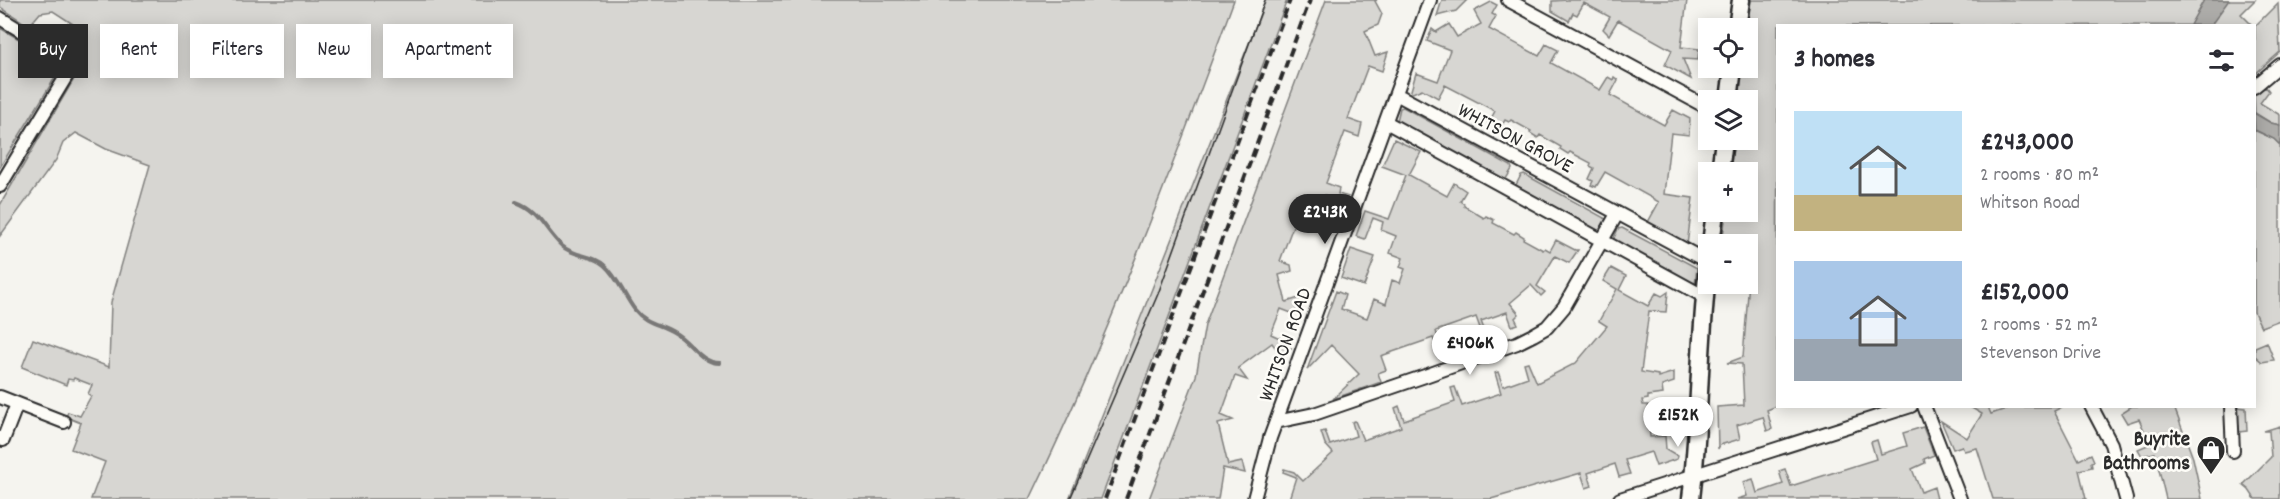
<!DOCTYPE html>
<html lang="en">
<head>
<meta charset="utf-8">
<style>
	:root { --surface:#fff; --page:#f7f7f7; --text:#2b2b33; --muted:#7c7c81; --accent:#2b2b2b }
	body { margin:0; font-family:Dekko,sans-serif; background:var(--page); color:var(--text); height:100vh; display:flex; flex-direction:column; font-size:22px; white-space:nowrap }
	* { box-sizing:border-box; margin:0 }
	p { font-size:20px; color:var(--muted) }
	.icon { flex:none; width:33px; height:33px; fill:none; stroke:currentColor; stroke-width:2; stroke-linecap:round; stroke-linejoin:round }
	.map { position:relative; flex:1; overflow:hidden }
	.drawer { position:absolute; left:1776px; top:24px; width:480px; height:384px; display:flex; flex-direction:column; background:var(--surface); border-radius:0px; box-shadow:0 3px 15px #0003 }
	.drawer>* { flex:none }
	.guide { position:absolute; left:18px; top:24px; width:570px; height:54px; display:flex; gap:12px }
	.tools { position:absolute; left:1698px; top:18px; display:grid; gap:12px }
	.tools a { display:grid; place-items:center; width:60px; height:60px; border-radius:0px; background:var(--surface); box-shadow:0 3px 15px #0003; font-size:30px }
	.price { position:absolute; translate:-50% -51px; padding:0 14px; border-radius:21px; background:#fff; color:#222; font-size:20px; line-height:39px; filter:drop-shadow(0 2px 3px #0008) }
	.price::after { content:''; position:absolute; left:50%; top:36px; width:18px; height:14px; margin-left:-9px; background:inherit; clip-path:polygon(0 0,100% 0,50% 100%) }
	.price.on { background:var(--accent); color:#fff }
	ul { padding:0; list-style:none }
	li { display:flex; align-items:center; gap:18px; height:150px; padding:0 18px }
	li span { display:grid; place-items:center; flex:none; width:168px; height:120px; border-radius:0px; color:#555 }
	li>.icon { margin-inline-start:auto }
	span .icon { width:72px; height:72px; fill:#fffc; stroke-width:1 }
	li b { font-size:26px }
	h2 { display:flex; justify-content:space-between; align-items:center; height:72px; padding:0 18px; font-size:26px }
	.chip { padding:0 21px; border-radius:0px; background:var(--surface); box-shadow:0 3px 15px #0003; font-size:21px; line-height:54px }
	.chip.on { background:var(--accent); color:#fff }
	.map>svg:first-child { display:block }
	.green { fill:#d7d6d2; stroke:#81807e; stroke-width:1.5 }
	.water { fill:#adaca9; stroke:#797877; stroke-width:1.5 }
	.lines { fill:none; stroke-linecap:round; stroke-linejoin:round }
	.stream { stroke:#797877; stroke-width:4 }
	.street-casing { stroke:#2b2b2b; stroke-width:16 }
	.secondary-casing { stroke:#2b2b2b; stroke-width:21 }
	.street { stroke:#fdfcf7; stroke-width:12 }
	.secondary { stroke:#fdfcf7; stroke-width:16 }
	.tram { stroke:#2b2b2b; stroke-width:1.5 }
	.rail { stroke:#2b2b2b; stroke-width:4; stroke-dasharray:9 4.5; stroke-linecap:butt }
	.labels { text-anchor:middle; stroke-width:5; stroke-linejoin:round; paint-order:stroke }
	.street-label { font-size:21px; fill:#2b2b2b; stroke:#fdfcf7 }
	.poi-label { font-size:21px; font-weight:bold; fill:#2b2b2b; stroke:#fdfcf7; text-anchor:end }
</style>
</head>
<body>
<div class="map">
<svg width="2280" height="499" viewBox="0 0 2280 499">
	<rect width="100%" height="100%" fill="#f5f4ef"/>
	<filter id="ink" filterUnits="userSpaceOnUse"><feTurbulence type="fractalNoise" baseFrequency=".0167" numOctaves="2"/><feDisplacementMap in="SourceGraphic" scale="12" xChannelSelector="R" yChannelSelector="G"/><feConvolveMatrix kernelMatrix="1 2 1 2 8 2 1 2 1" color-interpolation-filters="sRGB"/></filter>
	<g filter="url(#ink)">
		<path class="green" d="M0,0H1234C1172,169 1108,337 1030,499H91L105,462L71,449L81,423L66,417L68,412L80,416L91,396L88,394L92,385L74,378L73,380L68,379L66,385L22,367L33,339L109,367L111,302L150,165L106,149L76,133L63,143L56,160L0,236V205L81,67L80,56L72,45L73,24L53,11L40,13L29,26L0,7Z
			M1266,0H1287L1101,499H1069Z
			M1326,0H1377L1375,1L1382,14L1378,25L1365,31L1375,56L1388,52L1382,71L1368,66L1348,119L1362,124L1359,137L1345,132L1326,183L1339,188L1338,194L1348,197L1334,207L1325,195L1303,211L1310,223L1305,226L1295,223L1293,226L1280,261L1291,265L1292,271L1279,275L1286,302L1299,298L1303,312L1296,310L1294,314L1281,309L1271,334L1284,340L1283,345L1291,348L1281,355L1272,343L1238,368L1247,380L1235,376L1221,415L1233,420L1218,424L1228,465L1242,462L1245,473L1223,468L1218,499H1149L1196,376L1205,325Z
			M1442,0H1467L1456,11L1437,16Z
			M1567,0H1687L1681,47L1699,49L1698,60L1683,59L1691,79L1665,65L1672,50L1618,20L1609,35L1603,29L1610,17L1584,3L1577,15L1573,13L1569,21L1552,11V1Z
			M1751,0H2255L2241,14L2252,25L1778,26L1777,406L1767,410L1772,429L1767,431L1763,417L1737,425L1740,439L1720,445L1718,449L1717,407L1744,405L1742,364L1727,363L1743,357L1749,281L1748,244H1722L1726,212H1748V172H1730L1734,140H1748V100H1738L1742,68H1748L1747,28Z
			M1491,2L1497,5L1492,14L1496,16L1489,29L1539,56L1546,44L1558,50L1551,63L1600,90L1608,77L1613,80L1614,77L1618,80L1610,95L1664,125L1673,110L1690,119L1689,135L1671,133L1664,194L1693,198L1687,245L1647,224L1659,202L1605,172L1596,187L1591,185L1593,181L1589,179L1594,168L1590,166L1591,163L1570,152L1568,154L1560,149L1561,147L1540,135L1538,138L1530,133L1531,131L1511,120L1509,122L1505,120L1499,130L1488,124L1495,111L1445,85L1438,98L1422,89L1410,94L1416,73L1438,81L1450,50L1427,41L1432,29L1436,32L1449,24L1457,37L1481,24L1474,11Z
			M2278,3L2280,52L2255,74V26Z
			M0,28L55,60L61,68L0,167Z
			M2266,87L2269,91L2260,103L2280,115V125L2271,123L2255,113L2254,93Z
			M1403,107L1511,166L1512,169L1506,179L1504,180L1397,121L1400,108Z
			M2254,130L2274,139L2280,145V320L2261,327L2254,312Z
			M1394,139L1421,152L1409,175L1447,196L1454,183L1466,191L1460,201L1464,204V206L1484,218L1486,216L1494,220L1493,223L1514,234L1516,232L1524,237L1523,239L1543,250L1545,248L1550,251L1556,240L1575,250H1578L1569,263L1555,256L1537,286L1545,292L1541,296L1531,285L1510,303L1519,314L1515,318L1518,324L1512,326L1507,312L1481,321L1486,335L1483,336L1476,317L1436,331L1442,351L1439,352L1433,338L1381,356L1386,370L1378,373L1381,382L1333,399L1359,374L1331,345L1307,370L1336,291L1345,295L1341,309L1367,318L1374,299L1386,304L1392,280L1400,283L1405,269L1400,267L1403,258L1390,253L1396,236L1381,230L1383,222L1373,218L1365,239L1356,236L1365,211L1389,219L1406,175L1382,166Z
			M1524,174L1606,219L1608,222L1600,234L1515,187L1521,175Z
			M1622,228L1697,268L1695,285L1613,240L1618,229Z
			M1351,249L1375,257L1364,286L1341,278Z
			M1611,268L1626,276L1619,290L1648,306L1656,293L1662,296L1668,292L1666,312L1649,311L1641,372L1658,375V377L1674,372V382L1662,386L1663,394L1648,396V399L1642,400L1643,405H1648L1650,437L1665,436L1666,449L1678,456L1677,459L1656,466L1651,452L1625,460L1630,474L1619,477L1615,464L1588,473L1592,486L1586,488L1581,473L1491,499H1289L1296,477L1283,472L1284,469L1294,472L1303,481L1333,453L1325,444L1321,432L1325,431L1330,445L1356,436L1352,422L1355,421L1363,440L1401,427L1395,408L1399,406L1404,420L1455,402L1451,388L1455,387L1462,406L1501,393L1495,373L1498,372L1503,386L1528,377L1524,363L1528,362L1537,383L1576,363L1607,326L1599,321L1617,289L1603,281Z
			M2267,342L2274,360L2262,362L2255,356V347Z
			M2132,406L2174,407L2193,458L2202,499H2166L2155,453L2142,456L2138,449L2150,444L2139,419L2127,423L2121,413Z
			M1970,407H1988L1991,414L2012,407H2062L2054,411L2079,460L2091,454L2094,461L2091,462L2092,467L2079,470L2086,499H1993L1977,448L1964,451L1962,446L1953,449L1941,421L1967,438L1982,414Z
			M2237,407L2246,408L2247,431L2239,432Z
			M2280,426V499H2255L2249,490L2243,485L2271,457L2269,431H2264Z
			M1923,427L1934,455L1924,459L1925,463L1912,469L1921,492L1934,487L1937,499H1737L1747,496L1743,482L1753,479L1757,493L1783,484L1779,471L1785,469L1791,486L1876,459L1871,442L1877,440L1881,454L1907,446L1903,433Z"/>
		<path class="water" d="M2204,0H2229L2211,25H2190Z
			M2254,113L2271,123L2280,125V145L2274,139L2255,130Z"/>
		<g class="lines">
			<path class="stream" d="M516,202C539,210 545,230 562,246C574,257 592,254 604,265C618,277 624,296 635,310C646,324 661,324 675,333C691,342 700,363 720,363"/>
			<g class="street-casing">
				<path id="street" d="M1508,0L1708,108
					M0,18L67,59L69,65L67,75L0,186
					M2254,87L2280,65
					M1396,94L1708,262
					M1386,122L1705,297
					M0,397L64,422
					M1924,406L1960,499
					M2091,406L2111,444L2126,499
					M2231,406L2233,451
					M1276,422L1314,414L1425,376L1517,343L1533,335L1547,327L1564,307L1617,214
					M0,438L3,440L17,404
					M1254,499L1270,438L1430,0
					M1620,499L1911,406"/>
			</g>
			<g class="secondary-casing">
				<path id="secondary" d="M1737,28L1741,0
					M1729,100L1733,68
					M1720,172L1724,140
					M1711,244L1715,212
					M1691,499C1700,421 1699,344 1708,266"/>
			</g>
			<use href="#street" class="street"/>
			<use href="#secondary" class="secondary"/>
			<path class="tram" d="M1070,499L1158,294L1265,0"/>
			<path class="rail" d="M1105,499L1290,0
				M1126,499L1310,0"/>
		</g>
	</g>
	<defs>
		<g id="shop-pin" transform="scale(1.5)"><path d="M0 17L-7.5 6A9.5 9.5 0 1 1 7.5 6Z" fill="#2b2b2b" stroke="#fdfcf7"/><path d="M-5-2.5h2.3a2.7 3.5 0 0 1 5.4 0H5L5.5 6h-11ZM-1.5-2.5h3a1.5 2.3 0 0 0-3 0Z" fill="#fff"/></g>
	</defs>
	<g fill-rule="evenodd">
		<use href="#shop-pin" x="2211" y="450"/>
	</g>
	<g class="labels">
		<g class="street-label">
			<text transform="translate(1516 137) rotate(28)" y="7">WHITSON GROVE</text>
			<text transform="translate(1284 344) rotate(-70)" y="7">WHITSON ROAD</text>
		</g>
		<g class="poi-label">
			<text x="2190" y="445">Buyrite<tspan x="2190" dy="24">Bathrooms</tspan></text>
		</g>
	</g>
</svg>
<div class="tools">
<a><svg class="icon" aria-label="locate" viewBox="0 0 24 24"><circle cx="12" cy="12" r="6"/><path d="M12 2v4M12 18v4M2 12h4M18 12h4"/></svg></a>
<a><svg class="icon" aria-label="layers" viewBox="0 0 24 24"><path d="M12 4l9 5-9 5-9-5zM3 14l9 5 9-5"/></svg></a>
<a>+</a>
<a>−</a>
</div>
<b class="price on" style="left:1325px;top:245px">£243K</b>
<b class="price" style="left:1470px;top:376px">£406K</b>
<b class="price" style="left:1678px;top:448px">£152K</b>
<div class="guide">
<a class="chip on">Buy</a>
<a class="chip">Rent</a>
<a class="chip">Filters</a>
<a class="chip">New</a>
<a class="chip">Apartment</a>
</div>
<section class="drawer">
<h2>3 homes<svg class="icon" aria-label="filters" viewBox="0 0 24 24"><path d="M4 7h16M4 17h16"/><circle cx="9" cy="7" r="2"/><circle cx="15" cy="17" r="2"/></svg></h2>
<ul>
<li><span style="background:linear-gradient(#bfe0f5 70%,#c2b280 0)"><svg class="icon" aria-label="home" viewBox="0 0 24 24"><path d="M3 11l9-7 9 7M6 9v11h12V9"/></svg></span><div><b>£243,000</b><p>2 rooms · 80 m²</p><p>Whitson Road</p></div></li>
<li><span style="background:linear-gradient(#a9c7e8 65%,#9aa5b1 0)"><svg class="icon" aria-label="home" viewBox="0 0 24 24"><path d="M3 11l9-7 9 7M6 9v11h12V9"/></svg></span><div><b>£152,000</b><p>2 rooms · 52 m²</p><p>Stevenson Drive</p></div></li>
</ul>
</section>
</div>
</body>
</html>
